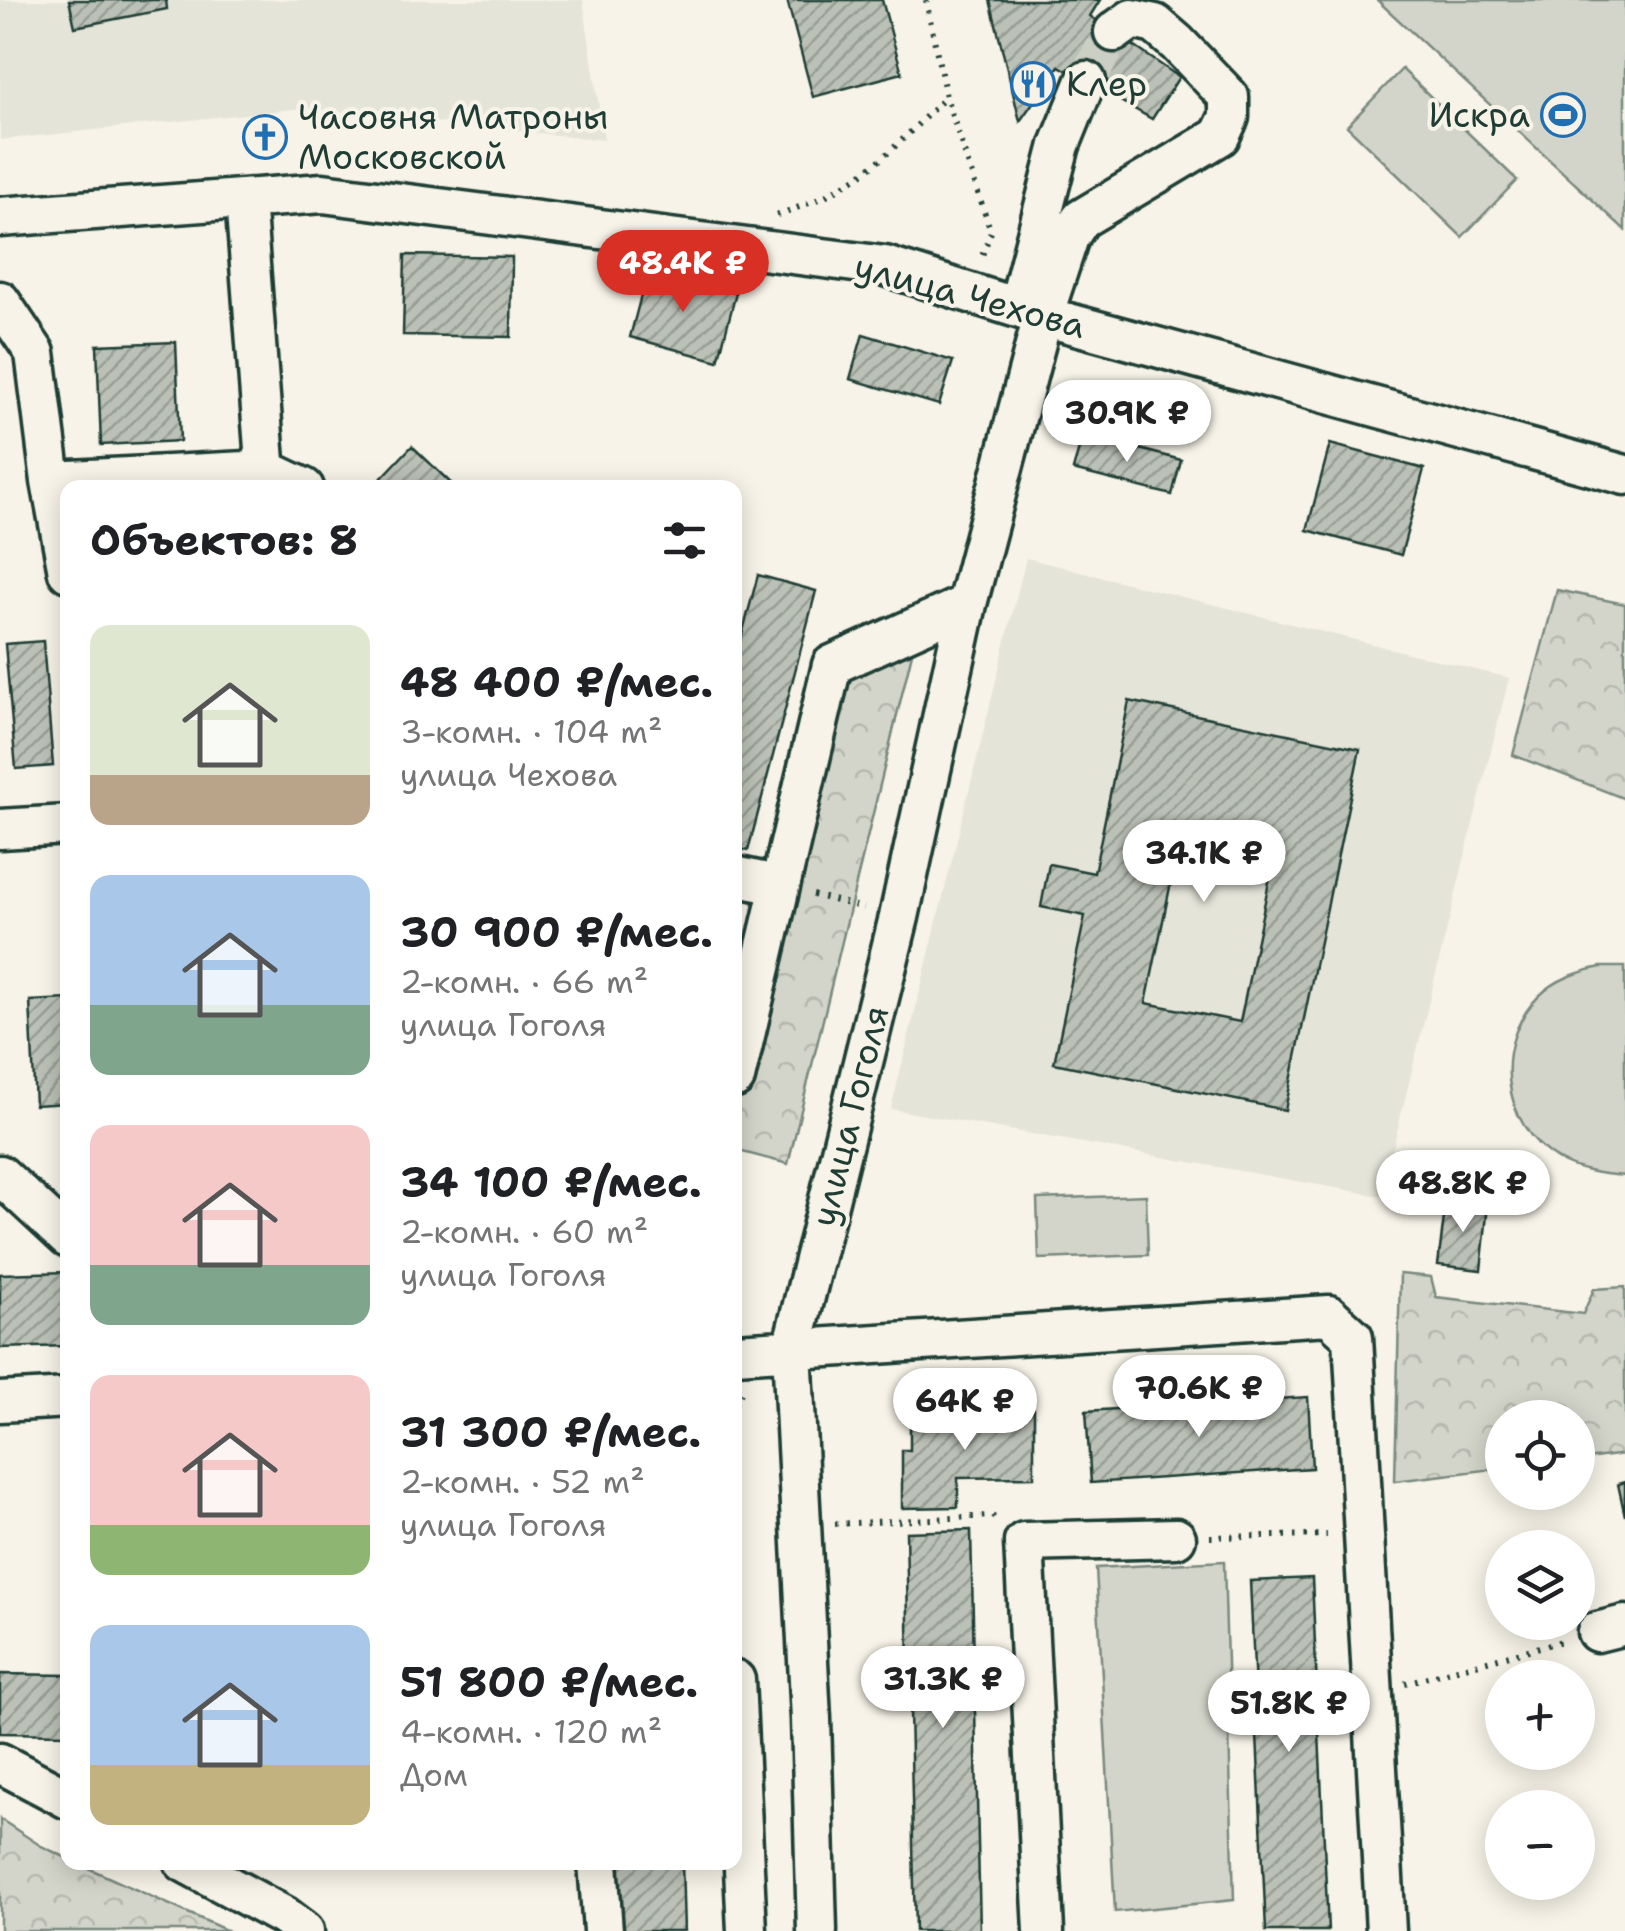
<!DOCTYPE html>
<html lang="ru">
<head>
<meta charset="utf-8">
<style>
	:root { --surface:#fff; --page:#f6f6f6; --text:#202124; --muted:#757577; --accent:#d93025 }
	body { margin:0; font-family:"Shantell Sans",sans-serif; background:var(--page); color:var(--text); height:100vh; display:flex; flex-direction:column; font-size:38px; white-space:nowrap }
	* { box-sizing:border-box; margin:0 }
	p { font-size:32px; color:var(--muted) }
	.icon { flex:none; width:55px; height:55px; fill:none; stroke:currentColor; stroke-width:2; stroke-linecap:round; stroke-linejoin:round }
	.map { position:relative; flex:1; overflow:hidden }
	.side { position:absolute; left:60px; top:480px; width:682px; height:1390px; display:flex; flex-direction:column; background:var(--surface); border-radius:20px; box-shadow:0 5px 25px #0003 }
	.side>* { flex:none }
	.controls { position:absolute; left:1485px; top:1400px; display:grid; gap:20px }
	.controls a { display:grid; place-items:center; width:110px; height:110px; border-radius:50%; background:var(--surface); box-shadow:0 5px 25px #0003; font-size:50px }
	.price { position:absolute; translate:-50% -85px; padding:0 22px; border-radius:35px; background:#fff; color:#222; font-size:32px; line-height:65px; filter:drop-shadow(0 2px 5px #0008) }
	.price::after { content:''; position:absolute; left:50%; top:60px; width:30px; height:22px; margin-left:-15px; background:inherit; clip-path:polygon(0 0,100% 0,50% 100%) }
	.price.current { background:var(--accent); color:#fff }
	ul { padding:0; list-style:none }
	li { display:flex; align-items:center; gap:30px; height:250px; padding:0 30px }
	li span { display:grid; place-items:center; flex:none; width:280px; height:200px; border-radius:20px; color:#555 }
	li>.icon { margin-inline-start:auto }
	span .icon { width:120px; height:120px; fill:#fffc; stroke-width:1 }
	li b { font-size:42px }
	h2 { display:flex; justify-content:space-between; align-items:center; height:120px; padding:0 30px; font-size:42px }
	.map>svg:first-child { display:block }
	.built { fill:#e5e4d9 }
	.forest { fill:url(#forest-crowns); stroke:#79897f; stroke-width:2.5 }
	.park { fill:#d3d5ca; stroke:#79897f; stroke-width:2.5 }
	.building { fill:url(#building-hatch); stroke:#1f3d34; stroke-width:2.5; fill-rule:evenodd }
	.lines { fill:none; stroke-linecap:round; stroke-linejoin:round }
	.minor-tunnel { stroke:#cccfc4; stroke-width:38; stroke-dasharray:38 19; stroke-linecap:butt }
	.minor-casing { stroke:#1f3d34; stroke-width:45 }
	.path { stroke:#1f3d34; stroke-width:6; stroke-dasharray:2.5 8; stroke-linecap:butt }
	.minor { stroke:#f7f3e8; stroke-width:38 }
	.labels { text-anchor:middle; stroke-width:8; stroke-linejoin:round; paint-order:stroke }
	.poi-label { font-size:35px; fill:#1f3d34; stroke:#f7f3e8; text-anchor:start }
	.street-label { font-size:35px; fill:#1f3d34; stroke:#f7f3e8 }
</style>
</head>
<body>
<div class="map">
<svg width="1625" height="1931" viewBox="0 0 1625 1931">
	<defs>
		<pattern id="forest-crowns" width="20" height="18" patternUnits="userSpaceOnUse" patternTransform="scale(2.5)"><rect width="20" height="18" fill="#d3d5ca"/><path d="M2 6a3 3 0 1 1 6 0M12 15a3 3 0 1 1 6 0" fill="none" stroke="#b5b8ae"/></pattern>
		<pattern id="building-hatch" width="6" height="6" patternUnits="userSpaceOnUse" patternTransform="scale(2.5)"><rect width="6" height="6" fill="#bbc1b6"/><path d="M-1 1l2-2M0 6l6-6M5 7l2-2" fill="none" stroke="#979e95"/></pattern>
	</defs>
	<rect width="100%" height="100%" fill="#f7f3e8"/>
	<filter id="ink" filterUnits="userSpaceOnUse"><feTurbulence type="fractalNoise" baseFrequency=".01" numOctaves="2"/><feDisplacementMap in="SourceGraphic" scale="20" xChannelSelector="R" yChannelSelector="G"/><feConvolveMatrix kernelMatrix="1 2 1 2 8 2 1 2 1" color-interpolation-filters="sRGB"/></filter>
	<g filter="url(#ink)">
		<path class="built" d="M0,0H583L604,140L303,108L0,140Z
			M1026,558L1509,678L1381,1196L891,1109Z"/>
		<path class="forest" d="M1557,590L1625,604V799L1513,755Z
			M912,653L788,1164L735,1150V1109L852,674Z
			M1400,1274L1431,1277L1436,1297L1583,1314L1594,1289L1625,1287V1454L1578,1460V1418H1502V1468L1395,1481Z
			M0,1819L41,1846L67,1858L68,1862L77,1863L228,1931H0Z"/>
		<path class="park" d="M1377,0H1625V230Z
			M1402,69L1517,180L1462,237L1347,126Z
			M1601,967H1625V1176C1601,1174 1578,1171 1557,1159C1501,1124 1492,1043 1539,996C1556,979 1578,972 1601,967Z
			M1146,1195L1148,1255L1039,1259L1037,1199Z
			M1224,1561L1234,1900L1115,1912L1096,1568Z"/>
		<path class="building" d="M69,0H166L167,9L75,27Z
			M787,0H882L902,73L813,97Z
			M990,0H1100L1090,16L1179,77L1152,119L1059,66L1020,121Z
			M405,255L512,257L511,337L403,335Z
			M648,269L736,293L718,361L630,337Z
			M863,334L953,361L939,405L850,379Z
			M176,342L180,441L101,445L97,345Z
			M1083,434L1181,460L1172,495L1073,470Z
			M1330,444L1424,469L1401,555L1307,530Z
			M412,446L456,488H384L378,482Z
			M758,575L816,591L748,851L735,847V661Z
			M43,641L53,766L16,769L5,644Z
			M1129,701L1360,749L1285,1110L1054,1063L1085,916L1041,907L1049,864L1094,873ZM1176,858L1270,877L1240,1022L1146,1003Z
			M68,999V1103L35,1105L30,1001Z
			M1446,1201L1488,1205L1481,1270L1438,1265Z
			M68,1272V1346L0,1348V1274Z
			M1308,1397L1312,1468L1091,1483L1086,1411Z
			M1034,1409V1477L958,1478V1507L902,1508V1450H910V1423H937V1410Z
			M1625,1482V1516L1618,1484Z
			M971,1530L980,1931H915L906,1532Z
			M1312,1578L1328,1931H1266L1250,1581Z
			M0,1674L68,1675V1734L0,1733Z
			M605,1862H682L684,1931H607Z"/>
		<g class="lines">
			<path class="minor-tunnel" d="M1086,81L1114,32"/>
			<g class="minor-casing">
				<path id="minor" d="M245,199L267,488
					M0,217L323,193L885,266L1043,316L1625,475
					M0,301L35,353L51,481
					M1018,308L1060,145L1086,81
					M68,572L51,481L266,470L304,488
					M0,829L68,825
					M735,876L780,886
					M735,1078L832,665L967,604
					M0,1175L68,1238
					M735,1353L1329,1315L1353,1337L1386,1931
					M0,1402L68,1398
					M1597,1632L1625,1625
					M735,1680L747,1931
					M0,1763L68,1799
					M184,1862L284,1916L304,1931
					M598,1862L603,1931
					M817,1931L811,1719L792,1349L899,917L967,604L1043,316L1069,237L1081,219L1220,136L1229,117V97L1177,43L1155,24L1132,19L1114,32
					M1044,1931L1024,1542L1176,1538"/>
			</g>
			<path class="path" d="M926,0L946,97L991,232L981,258
				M777,215C800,207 822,199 843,186C882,164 913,128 946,97
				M813,895L864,908
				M735,1404L743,1389
				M835,1524L992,1516L996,1519
				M1210,1537L1327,1535
				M1405,1683L1566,1640"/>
			<use href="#minor" class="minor"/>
		</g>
	</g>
	<defs>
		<g id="restaurant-ring" transform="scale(2.25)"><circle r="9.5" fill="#f7f3e8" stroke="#1f6fb2" stroke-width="1.5"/><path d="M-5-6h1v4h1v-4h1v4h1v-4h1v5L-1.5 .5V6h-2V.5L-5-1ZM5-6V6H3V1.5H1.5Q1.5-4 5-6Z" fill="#1f6fb2"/></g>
		<g id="stadium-ring" transform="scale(2.25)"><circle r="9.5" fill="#f7f3e8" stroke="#1f6fb2" stroke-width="1.5"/><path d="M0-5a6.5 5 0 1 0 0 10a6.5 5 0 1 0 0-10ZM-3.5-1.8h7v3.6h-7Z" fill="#1f6fb2"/></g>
		<g id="church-ring" transform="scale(2.25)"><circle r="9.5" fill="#f7f3e8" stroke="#1f6fb2" stroke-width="1.5"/><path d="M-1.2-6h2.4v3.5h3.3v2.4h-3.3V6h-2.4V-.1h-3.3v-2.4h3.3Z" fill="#1f6fb2"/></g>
	</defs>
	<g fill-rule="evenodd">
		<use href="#restaurant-ring" x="1033" y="84"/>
		<use href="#stadium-ring" x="1563" y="115"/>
		<use href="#church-ring" x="265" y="137"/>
	</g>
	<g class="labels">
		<g class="poi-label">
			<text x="1066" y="96">Клер</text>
			<text x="1530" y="127" text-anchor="end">Искра</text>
			<text x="298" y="129">Часовня Матроны<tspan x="298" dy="40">Московской</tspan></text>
		</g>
		<g class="street-label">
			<text transform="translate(970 296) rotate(15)" y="12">улица Чехова</text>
			<text transform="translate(850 1116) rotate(-76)" y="12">улица Гоголя</text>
		</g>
	</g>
</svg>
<div class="controls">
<a><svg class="icon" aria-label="locate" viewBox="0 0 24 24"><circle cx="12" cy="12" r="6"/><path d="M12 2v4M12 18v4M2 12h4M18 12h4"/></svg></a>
<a><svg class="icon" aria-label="layers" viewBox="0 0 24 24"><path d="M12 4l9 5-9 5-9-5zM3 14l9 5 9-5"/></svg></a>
<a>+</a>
<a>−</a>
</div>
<b class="price current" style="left:683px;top:315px">48.4K ₽</b>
<b class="price" style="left:1127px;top:465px">30.9K ₽</b>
<b class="price" style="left:1204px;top:905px">34.1K ₽</b>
<b class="price" style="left:1463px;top:1235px">48.8K ₽</b>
<b class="price" style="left:1199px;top:1440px">70.6K ₽</b>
<b class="price" style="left:965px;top:1453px">64K ₽</b>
<b class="price" style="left:943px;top:1731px">31.3K ₽</b>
<b class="price" style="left:1289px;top:1755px">51.8K ₽</b>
<section class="side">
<h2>Объектов: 8<svg class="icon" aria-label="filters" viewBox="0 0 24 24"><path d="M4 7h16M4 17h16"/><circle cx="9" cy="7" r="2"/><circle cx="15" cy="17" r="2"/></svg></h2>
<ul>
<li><span style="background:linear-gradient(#dfe7d0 75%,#b9a48a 0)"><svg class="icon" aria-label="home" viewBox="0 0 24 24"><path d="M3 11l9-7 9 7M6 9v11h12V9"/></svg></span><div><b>48 400 ₽/мес.</b><p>3-комн. · 104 m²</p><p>улица Чехова</p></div></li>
<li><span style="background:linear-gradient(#a9c7e8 65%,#7fa58c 0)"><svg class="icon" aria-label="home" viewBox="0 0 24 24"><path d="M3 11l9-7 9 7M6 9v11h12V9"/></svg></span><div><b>30 900 ₽/мес.</b><p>2-комн. · 66 m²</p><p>улица Гоголя</p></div></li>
<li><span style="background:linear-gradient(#f6c9c9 70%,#7fa58c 0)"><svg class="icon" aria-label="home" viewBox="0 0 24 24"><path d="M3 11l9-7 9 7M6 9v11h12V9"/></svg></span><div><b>34 100 ₽/мес.</b><p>2-комн. · 60 m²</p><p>улица Гоголя</p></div></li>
<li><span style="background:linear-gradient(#f6c9c9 75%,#8fb573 0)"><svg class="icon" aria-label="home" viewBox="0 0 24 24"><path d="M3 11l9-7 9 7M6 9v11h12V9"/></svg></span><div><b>31 300 ₽/мес.</b><p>2-комн. · 52 m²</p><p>улица Гоголя</p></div></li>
<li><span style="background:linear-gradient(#a9c7e8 70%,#c2b280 0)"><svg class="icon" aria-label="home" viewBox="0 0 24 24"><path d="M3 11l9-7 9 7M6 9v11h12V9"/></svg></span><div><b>51 800 ₽/мес.</b><p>4-комн. · 120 m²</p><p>Дом</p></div></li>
</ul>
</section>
</div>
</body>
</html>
